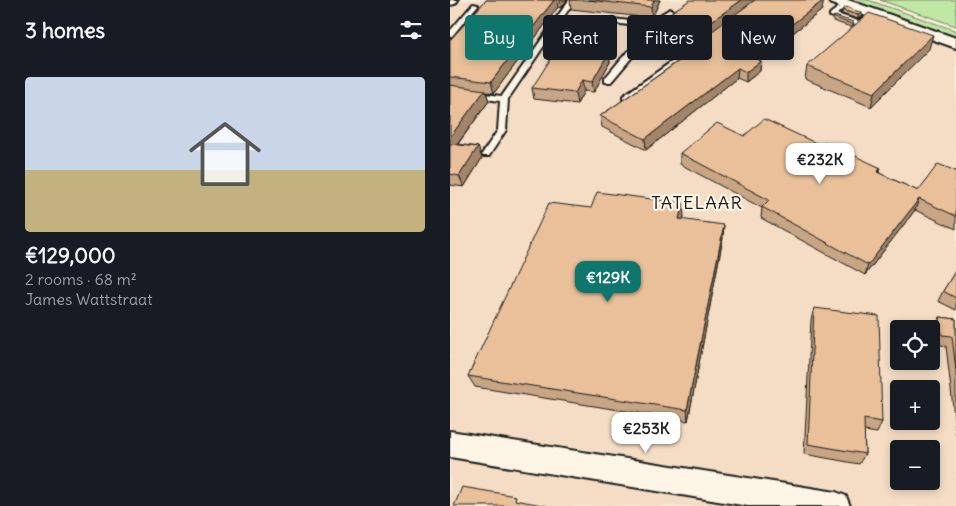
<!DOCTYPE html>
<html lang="en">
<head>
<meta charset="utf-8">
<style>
	:root { --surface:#171b24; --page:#242831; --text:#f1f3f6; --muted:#9ea1a6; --accent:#0f766e }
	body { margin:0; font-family:Delius,sans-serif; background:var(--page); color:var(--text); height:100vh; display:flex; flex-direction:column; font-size:19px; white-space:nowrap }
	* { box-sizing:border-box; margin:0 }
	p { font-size:16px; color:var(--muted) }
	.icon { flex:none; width:28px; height:28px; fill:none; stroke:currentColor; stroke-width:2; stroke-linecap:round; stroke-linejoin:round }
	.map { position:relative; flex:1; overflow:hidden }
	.sheet { display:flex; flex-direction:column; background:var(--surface); width:450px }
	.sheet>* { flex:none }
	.banner { position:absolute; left:15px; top:15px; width:415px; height:45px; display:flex; gap:10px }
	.controls { position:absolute; left:440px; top:320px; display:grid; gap:10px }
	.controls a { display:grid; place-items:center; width:50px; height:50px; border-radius:5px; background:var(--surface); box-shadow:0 2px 8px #0003; font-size:25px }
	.price { position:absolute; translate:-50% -42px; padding:0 11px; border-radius:10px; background:#fff; color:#222; font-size:16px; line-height:32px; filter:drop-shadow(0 1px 2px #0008) }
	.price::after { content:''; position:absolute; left:50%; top:30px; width:15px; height:11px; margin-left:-8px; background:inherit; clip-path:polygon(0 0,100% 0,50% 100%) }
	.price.on { background:var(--accent); color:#fff }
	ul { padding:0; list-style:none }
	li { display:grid; align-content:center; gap:10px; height:265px; padding:0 25px }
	li span { display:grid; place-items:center; height:155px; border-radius:5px; color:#555 }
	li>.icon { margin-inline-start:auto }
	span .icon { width:90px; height:90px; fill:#fffc; stroke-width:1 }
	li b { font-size:21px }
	h2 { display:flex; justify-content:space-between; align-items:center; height:60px; padding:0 25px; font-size:21px }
	.pill { padding:0 18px; border-radius:5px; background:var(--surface); box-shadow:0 2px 8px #0003; font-size:18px; line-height:45px }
	.pill.on { background:var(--accent); color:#fff }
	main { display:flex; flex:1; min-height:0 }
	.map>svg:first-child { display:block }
	.built { fill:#f4ddc4; fill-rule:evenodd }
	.green { fill:#bfe8a4; stroke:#6e8260 }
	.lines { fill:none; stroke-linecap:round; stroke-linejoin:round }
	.service-casing { stroke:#1c1c1c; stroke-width:4 }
	.minor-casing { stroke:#1c1c1c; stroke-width:4 }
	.service { fill:#fcf5e5; fill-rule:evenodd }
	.minor { fill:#fcf5e5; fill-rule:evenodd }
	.wall { fill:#c8a584; stroke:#1c1c1c }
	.shaded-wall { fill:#a3866b; stroke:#1c1c1c }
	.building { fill:#e9c099; stroke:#1c1c1c }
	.labels { text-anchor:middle; stroke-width:4.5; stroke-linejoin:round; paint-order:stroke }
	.quarter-label { font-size:18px; letter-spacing:1px; fill:#1c1c1c; stroke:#fcf5e5 }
</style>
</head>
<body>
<main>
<section class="sheet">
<h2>3 homes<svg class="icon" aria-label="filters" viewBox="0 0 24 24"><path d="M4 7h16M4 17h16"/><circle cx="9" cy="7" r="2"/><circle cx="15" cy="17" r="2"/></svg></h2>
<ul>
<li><span style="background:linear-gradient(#c9d6e8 60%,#c2b280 0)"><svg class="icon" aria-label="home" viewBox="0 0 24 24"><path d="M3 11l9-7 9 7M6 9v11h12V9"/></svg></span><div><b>€129,000</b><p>2 rooms · 68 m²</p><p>James Wattstraat</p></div></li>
</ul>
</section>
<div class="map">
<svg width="506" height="506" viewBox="0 0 506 506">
	<rect width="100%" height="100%" fill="#f8ead6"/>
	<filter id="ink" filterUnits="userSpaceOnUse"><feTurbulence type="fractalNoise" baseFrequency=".02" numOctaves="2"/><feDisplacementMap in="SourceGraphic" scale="10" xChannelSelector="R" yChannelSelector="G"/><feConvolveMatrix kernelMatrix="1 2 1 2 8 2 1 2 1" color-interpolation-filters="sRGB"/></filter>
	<g filter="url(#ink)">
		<path class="built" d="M0,0H407L506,34V506H0ZM449,329H481V361H449ZM449,389H481V421H449ZM449,449H481V481H449Z"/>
		<path class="green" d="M393,0H418L504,30L506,35L500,37Z
			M430,0H506V26Z"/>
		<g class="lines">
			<g class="service-casing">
				<path id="service" d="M119,0H125L58,99L56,130L39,156H33L32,154L48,130L50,101L0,94V90L52,96Z
					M394,3L399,4L387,14L408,21L416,16L421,17L409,26L380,16V14Z
					M23,4L28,5L2,36L0,37V31Z
					M220,9L223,11L222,12L201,26L197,41L232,55L255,39L261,40L179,100H173V96L227,58L194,45L183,56L161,82H155V78L177,52L190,41L194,27L163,23L160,21L163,19L197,23Z"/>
			</g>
			<g class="minor-casing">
				<path id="minor" d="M0,0H8L5,4L0,5Z
					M378,0H398L506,38V48L380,3Z
					M0,431L386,492L396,496L400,506H298L0,457Z"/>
			</g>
			<use href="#service" class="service"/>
			<use href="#minor" class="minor"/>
		</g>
		<path class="wall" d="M36,0H117L111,8L108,7L44,93L36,92L39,101L8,144L28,147L32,158L14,187L0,185V40Z
			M120,0H210L202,18L121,9Z
			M372,10L309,60L311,61L310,71L296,82L287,78L196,150L152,127L150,116L247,48V42L268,27L238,49L203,34V24Z
			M392,10L412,16L408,19L392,14Z
			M383,17L403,22V26L401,27L383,21Z
			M152,45L153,51L159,52L160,62L144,92L134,91L127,104L84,99L82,88Z
			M479,49L421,107L355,79L357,66Z
			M294,136L372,146L431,168L429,173L468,191L506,171V229L465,210L415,275L311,218L312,208L230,164V153Z
			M141,208L234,216L233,220L273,238L238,421L25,387L18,376Z
			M506,270V310L488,301L493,291Z
			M364,308L432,422L427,433L414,431L415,454L409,464L354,454L361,320Z
			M490,317L506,319V434L496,346L486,344L485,327Z"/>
		<path class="shaded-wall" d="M104,0H107L108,7L44,93L41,82Z
			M110,0H117L111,8Z
			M204,0H210L202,18L201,7Z
			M292,0H306L238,49L237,38Z
			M374,0L372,10L300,67V56Z
			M412,13V16L408,19V15Z
			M483,35L479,49L421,107L424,93Z
			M152,45L153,56L149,51Z
			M159,52L160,62L144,92L142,82Z
			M311,61L310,71L296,82V72Z
			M288,68L287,78L196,150L195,139Z
			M132,80L134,91L127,104L125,93Z
			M35,90L39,101L0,154V137Z
			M28,147L32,158L14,187L9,176Z
			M469,199L465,210L415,275L418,265Z
			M233,203L234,216L229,233V219Z
			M274,225L273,238L238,421L237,410Z"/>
		<path class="building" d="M36,0H104L41,82L0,77V40Z
			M138,0H204L201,7Z
			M240,0H292L237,38L203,24Z
			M305,0H374L300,56L311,61L296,72L288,68L195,139L150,116L252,45L247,42Z
			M396,7L412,13L408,15L392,10Z
			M419,13L483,35L424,93L357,66Z
			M385,16L403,22L401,24L383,17Z
			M112,41L152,45L149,51L159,52L142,82L132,80L125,93L82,88Z
			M0,85L35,90L0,137Z
			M314,119L372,146L375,142L431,168L427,172L468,191L488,164L506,171V216L469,199L418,265L312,207L319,200L230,153L267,123L294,136Z
			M0,144L28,147L9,176L0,174Z
			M147,192L233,203L229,219L274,225L237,410L18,376L99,203L141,208Z
			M506,270V298L493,291Z
			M364,308L429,316L432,422L414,419L415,454L358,444Z
			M490,317L506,319V370L502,336L492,335Z
			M12,487L66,496L65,500L97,506H4Z"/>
	</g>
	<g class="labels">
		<g class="quarter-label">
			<text x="247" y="209">TATELAAR</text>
		</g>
	</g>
</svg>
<div class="controls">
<a><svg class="icon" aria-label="locate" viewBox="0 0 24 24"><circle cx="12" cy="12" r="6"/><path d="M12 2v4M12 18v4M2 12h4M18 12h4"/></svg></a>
<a>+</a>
<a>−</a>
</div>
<b class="price" style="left:370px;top:185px">€232K</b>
<b class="price on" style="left:158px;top:303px">€129K</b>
<b class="price" style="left:196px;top:454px">€253K</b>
<div class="banner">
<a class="pill on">Buy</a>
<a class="pill">Rent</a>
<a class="pill">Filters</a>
<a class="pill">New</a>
</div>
</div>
</main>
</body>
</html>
